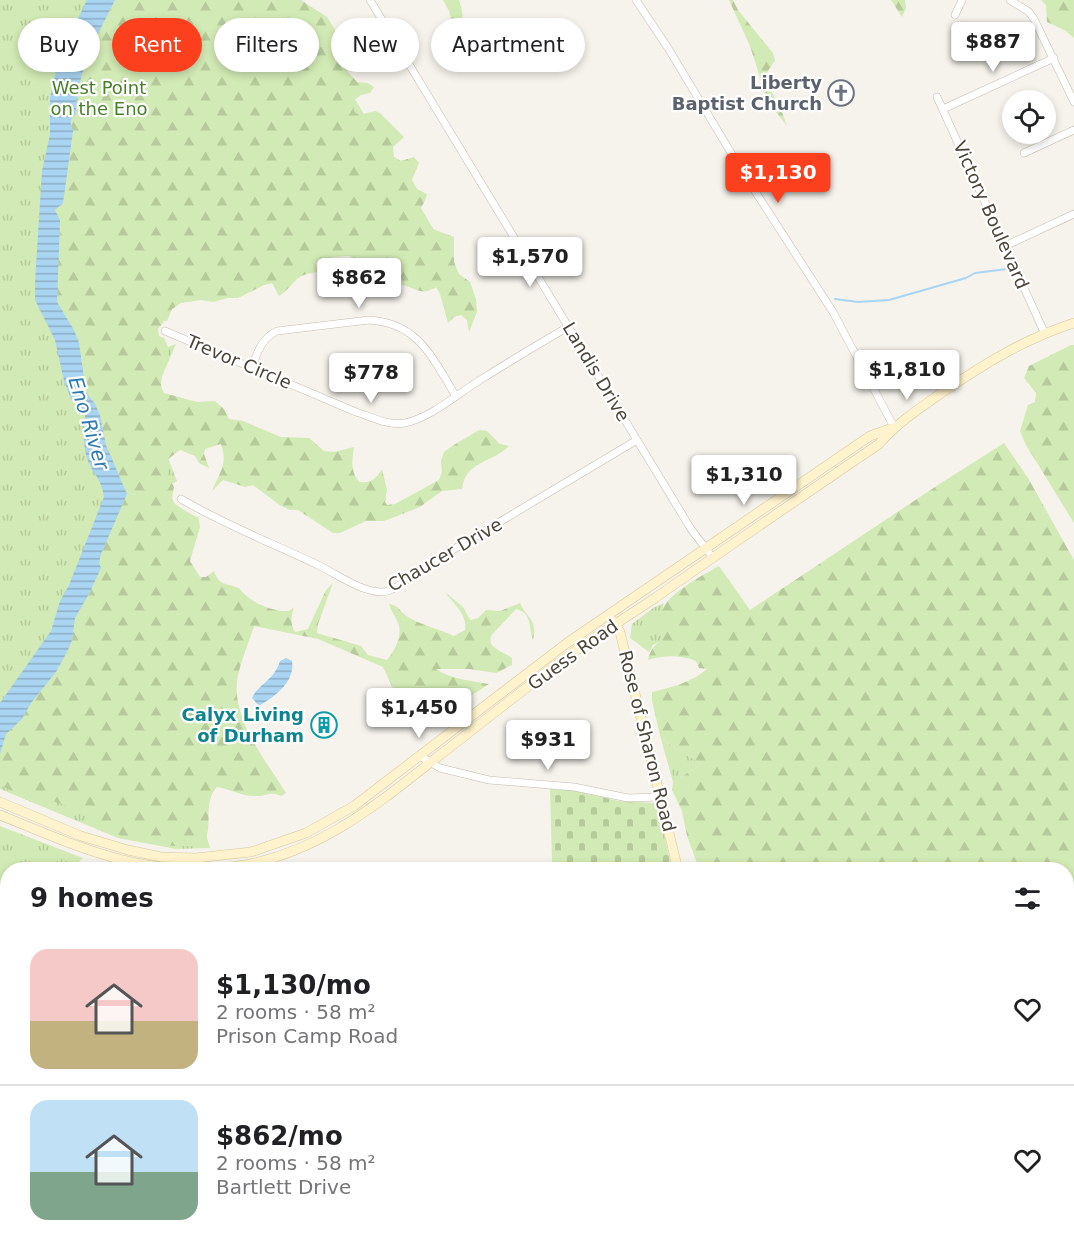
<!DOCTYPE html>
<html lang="en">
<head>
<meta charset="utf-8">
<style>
	:root { --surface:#fff; --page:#f6f6f6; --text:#202124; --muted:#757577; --line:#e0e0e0; --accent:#fc3f1d }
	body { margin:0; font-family:"DejaVu Sans",sans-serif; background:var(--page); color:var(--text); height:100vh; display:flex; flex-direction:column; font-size:22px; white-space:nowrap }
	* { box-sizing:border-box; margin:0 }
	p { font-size:20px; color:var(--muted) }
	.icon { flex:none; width:33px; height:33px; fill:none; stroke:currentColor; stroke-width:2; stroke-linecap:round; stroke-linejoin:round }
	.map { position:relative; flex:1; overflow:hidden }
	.details { position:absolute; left:0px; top:862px; width:1074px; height:386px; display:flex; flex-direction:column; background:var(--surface); border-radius:24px 24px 0 0; box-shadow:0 3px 9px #0003 }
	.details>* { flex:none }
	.guide { position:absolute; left:18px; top:18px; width:600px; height:54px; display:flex; gap:12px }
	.tools { position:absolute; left:1002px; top:90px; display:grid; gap:12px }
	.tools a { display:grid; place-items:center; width:54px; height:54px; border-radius:50%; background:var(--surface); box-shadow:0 3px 9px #0003; font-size:30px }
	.price { position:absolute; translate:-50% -51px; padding:0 14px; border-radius:6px; background:#fff; color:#222; font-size:20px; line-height:39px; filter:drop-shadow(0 2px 3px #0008) }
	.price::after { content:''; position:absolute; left:50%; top:36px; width:18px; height:14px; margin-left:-9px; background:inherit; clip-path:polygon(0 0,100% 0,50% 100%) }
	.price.on { background:var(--accent); color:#fff }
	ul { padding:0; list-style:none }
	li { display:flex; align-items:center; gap:18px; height:150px; padding:0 30px }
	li+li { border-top:2px solid var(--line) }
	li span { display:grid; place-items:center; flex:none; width:168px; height:120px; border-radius:18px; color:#555 }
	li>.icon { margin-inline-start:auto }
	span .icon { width:72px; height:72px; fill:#fffc; stroke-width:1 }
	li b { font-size:26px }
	h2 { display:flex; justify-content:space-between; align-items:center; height:72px; padding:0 30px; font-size:26px }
	.chip { padding:0 21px; border-radius:27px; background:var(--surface); box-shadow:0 3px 9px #0003; font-size:21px; line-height:54px }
	.chip.on { background:var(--accent); color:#fff }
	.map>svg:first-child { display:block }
	.grass { fill:url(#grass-tufts) }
	.forest { fill:url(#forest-firs) }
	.cemetery { fill:url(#cemetery-stones) }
	.water { fill:url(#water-rules) }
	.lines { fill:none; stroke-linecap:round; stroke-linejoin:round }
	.stream { stroke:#a9d4f2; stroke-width:2 }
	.street-casing { stroke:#c2bbae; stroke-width:8 }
	.secondary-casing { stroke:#d6c79b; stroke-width:10 }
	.street { stroke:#fff; stroke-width:7 }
	.secondary { stroke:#fff3cd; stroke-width:9 }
	.labels { text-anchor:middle; stroke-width:4.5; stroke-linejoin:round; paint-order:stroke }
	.worship-label { font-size:18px; font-weight:bold; fill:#5b616d; stroke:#fff; text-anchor:end }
	.park-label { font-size:18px; fill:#4a7f2a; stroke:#fff }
	.street-label { font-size:18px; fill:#4b4439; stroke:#fff }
	.culture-label { font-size:18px; font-weight:bold; fill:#0d838f; stroke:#fff; text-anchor:end }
	.water-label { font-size:20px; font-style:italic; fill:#2e7ab2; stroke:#fff }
</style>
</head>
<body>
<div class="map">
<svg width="1074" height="1247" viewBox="0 0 1074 1247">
	<defs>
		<pattern id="grass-tufts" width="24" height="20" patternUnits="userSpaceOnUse" patternTransform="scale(1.5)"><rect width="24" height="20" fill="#d2eab5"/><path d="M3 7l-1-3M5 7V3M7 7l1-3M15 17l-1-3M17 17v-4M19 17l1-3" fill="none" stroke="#b6ca9c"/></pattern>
		<pattern id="forest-firs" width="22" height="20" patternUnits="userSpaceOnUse" patternTransform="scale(1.5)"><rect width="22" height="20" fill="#d2eab5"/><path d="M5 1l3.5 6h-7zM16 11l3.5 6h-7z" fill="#b6ca9c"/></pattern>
		<pattern id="cemetery-stones" width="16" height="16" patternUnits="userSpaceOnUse" patternTransform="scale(1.5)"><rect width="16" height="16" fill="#d2eab5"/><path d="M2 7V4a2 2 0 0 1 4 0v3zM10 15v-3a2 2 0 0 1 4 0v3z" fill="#b6ca9c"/></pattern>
		<pattern id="water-rules" width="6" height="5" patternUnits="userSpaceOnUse" patternTransform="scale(1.5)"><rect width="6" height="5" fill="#a9d4f2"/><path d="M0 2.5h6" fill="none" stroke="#8caec5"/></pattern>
	</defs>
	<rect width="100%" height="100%" fill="#f6f3ec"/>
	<path class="grass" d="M0,0H295L445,248L189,269L167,321H153L145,334L168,347L176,344L146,413L151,414L177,481L170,485L167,502L199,518L115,790H193L210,848L176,849L118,838L0,789Z
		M664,603L661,614L662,632L660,641L653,645L649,652L630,638L632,624L653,608Z
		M661,739L702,764L673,782Z
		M0,826L83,858L70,870H8L6,987L0,1001Z
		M0,1071L8,1078V1240H265L271,1247H0Z"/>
	<path class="forest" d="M115,0H301L327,17L337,33L348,44L349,51L345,66L348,72L357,82L368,83L374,87L370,93L361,95L353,101L354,112L360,115L375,111L380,113L404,137L393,147L394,157L401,161L414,157L419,163L412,180L417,189L427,194C425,206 413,213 422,225L454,237V262L459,274L470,282L476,299L477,312L469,332L467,320L461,315L454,317L448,323L440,294L436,287C419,298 414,285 397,284C390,283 384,284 376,283L372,296L365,264L347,255L336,254L331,259L324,258L316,263L317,272C292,275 296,285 279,296L272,283L264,285L238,298H228L213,302L201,300L181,303L165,314L163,323L158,329L159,336L164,338C164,338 168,346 168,347C171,363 155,378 164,393L197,402L215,401L224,409L229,419L243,421L281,437L309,438L324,451L334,452L354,447C352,459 350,473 360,482C371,483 377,478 382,469L387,490L385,502L387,505L395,504L439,480L442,472L441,461L444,452L452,446L479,430L487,431L500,444L509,446C491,464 466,460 462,489L442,491L420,507L384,521H366L340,533H333L298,510H290L281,506L253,485L245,487L223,480L212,491C220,471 228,465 221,444L205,449L204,454L209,468L199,463L195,456L180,450L167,460L168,476L174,487L172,498L175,504L199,520L200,527L190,561L200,577H206L214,571C219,586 226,583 239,588C249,602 272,612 289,611L294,607C291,617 290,623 295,632L308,629L326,590L333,583L318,624L317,633L361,646L368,655L387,660C395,651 403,634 398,623C395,616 391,611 389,604C399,605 401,613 408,617C423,626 439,629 454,636L465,630C468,615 453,603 445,592L463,607L470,620L478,618L486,610L500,611L520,603C527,619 538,619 533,640C528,628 533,613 516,609C511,614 507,619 502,624C497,630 483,639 495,648C500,652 507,654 512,658V665L496,673L469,669H436C450,679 472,681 489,684L436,718L402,708L383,667L318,639L254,626C249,642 242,658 238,675C229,717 266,760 286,793L281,796C271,791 267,796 257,796C243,797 231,789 217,787C200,806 217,830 200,846H173L123,837L107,829L92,817L72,808L33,794L22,796L0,785V754L6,734L22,719L31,703L56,672L68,650L72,640L75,618L89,594L101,568L99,563L101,554L127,494L106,445L95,404L86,392L79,343L72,324L60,311L57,302L56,291L60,220L55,210L66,189L73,131C70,123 69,120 76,114C76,73 97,36 115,0Z
		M443,0H459C463,12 466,25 455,35L449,11Z
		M729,0H733L738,10L773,53L775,61C758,82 768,83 778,103C782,110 784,119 787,126L768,102L750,46Z
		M891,0H905L906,8L902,17Z
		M1041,0H1074V38L1066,31L1047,22L1046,5Z
		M1071,345H1074V523L1026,445L1020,431L1028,405L1035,402L1036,393L1024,378L1029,366Z
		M1004,443L1028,478L1074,560V894H1067L1066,870H760C749,859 737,869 724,870C715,871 705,870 695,870L697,863L687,836L682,811L672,790L673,782L702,764L661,739L652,701V692C672,687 691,683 707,669L699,668L696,661C680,655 664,655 648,660C651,645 659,645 661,636C663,628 659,621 661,613C665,595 703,575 719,566L750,610L938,485Z
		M964,1241L963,1244L969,1247H816L810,1241Z"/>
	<path class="cemetery" d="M550,789L575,791L619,801L654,803L658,810L671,865L552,862Z"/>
	<path class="water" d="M87,0H115C97,36 76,73 76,114C69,120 70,123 73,131L63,203L55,210L60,220L57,302L74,330L79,343L86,392L95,404L100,415L106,445L127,494L101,554L99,563L101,568L89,594L75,618L72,640L68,650L56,672L31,703L22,719L6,734L0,754V703L51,631L60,601L69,585L104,497C102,479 91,472 87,458C82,443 85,426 85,411L71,399L64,381L55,340L35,300V282L42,171L50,134V98L56,70L63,49Z
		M286,658L292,661C295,682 276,696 259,706L252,698C259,683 274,681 280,661Z
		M0,1226L7,1229L8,1240L38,1241L55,1247H0Z"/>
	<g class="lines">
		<path class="stream" d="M835,299L858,302L889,300L966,278L975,273L1007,269
			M0,1005L8,1012"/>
		<g class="street-casing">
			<path id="street" d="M370,0L691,529L713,558
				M636,0L668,48L742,171L833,312L894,427
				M1010,0L1029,12L1034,19L1074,102
				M955,15L962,0
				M937,97L1045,334
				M943,109L1054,58
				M1024,153L1074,130
				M1005,246L1074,214
				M165,331L356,412C372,417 388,426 405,423C431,417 455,396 477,382C507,363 537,345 568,327
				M252,368C257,352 262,338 277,331L369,320C419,323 432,358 456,396
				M181,499C225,525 272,543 318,565C337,574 359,591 381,592C396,592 411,575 424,567L637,440
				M420,756L440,768L489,780L574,787L628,798L660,797
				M1066,904L1074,905
				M1017,1247V1240"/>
		</g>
		<g class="secondary-casing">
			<path id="secondary" d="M612,620L620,632L678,870
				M0,802L81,836L128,850L161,857L196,858L251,852L306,833L354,806L567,643L870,436L892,428
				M0,815C78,847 144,878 231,867C313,857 374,807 436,758C482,723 527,686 574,652C601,633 628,616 655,598C729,546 804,495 879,444C897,423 920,408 943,392C984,364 1026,338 1074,323
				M804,1240L808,1247"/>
		</g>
		<use href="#street" class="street"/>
		<use href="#secondary" class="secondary"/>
	</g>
	<defs>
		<g id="church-ring" transform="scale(1.35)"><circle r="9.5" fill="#fff" stroke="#6b7280" stroke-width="1.5"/><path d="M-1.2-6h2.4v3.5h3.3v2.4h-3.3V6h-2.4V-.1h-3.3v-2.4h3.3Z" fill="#6b7280"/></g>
		<g id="building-ring" transform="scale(1.35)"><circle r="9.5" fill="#fff" stroke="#0f9aa8" stroke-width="1.5"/><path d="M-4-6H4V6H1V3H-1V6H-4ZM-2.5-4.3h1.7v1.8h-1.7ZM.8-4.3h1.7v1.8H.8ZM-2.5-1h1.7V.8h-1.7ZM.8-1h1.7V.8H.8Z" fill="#0f9aa8"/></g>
	</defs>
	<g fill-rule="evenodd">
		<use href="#church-ring" x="841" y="93"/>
		<use href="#building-ring" x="324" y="725"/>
	</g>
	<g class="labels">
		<g class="worship-label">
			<text x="822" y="89">Liberty<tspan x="822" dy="21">Baptist Church</tspan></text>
		</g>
		<g class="park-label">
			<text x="99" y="94">West Point<tspan x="99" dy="21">on the Eno</tspan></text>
		</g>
		<g class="street-label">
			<text transform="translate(991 215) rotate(66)" y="6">Victory Boulevard</text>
			<text transform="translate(239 362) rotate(23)" y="6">Trevor Circle</text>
			<text transform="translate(596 372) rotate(59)" y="6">Landis Drive</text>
			<text transform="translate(445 555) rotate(-30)" y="6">Chaucer Drive</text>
			<text transform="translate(573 655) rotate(-36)" y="6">Guess Road</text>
			<text transform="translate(647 741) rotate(76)" y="6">Rose of Sharon Road</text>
		</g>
		<g class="culture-label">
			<text x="304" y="721">Calyx Living<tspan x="304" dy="21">of Durham</tspan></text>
		</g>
		<g class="water-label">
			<text transform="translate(89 423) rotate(73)" y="7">Eno River</text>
		</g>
	</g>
</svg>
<div class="tools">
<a><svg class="icon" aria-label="locate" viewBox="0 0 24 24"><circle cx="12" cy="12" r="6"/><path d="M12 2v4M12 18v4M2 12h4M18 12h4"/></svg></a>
</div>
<b class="price" style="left:993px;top:73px">$887</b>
<b class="price on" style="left:778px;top:204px">$1,130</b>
<b class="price" style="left:530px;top:288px">$1,570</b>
<b class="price" style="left:359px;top:309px">$862</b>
<b class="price" style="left:907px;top:401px">$1,810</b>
<b class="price" style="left:371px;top:404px">$778</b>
<b class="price" style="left:744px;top:506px">$1,310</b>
<b class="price" style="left:419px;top:739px">$1,450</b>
<b class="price" style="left:548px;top:771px">$931</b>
<div class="guide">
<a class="chip">Buy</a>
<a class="chip on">Rent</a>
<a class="chip">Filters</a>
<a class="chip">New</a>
<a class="chip">Apartment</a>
</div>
<section class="details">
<h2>9 homes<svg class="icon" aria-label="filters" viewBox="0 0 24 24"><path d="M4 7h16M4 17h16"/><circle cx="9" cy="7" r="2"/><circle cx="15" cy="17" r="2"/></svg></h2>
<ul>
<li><span style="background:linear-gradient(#f6c9c9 60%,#c2b280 0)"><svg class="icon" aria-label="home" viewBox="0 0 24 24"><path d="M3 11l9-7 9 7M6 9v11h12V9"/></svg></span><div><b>$1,130/mo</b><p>2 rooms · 58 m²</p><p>Prison Camp Road</p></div><svg class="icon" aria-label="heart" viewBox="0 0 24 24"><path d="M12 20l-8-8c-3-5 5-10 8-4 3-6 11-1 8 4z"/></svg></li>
<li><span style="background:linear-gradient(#bfe0f5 60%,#7fa58c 0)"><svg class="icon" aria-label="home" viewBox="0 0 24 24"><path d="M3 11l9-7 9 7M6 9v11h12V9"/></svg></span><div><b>$862/mo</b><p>2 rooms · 58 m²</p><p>Bartlett Drive</p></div><svg class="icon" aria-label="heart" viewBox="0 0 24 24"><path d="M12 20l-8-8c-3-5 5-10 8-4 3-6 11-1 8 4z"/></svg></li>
</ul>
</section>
</div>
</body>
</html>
